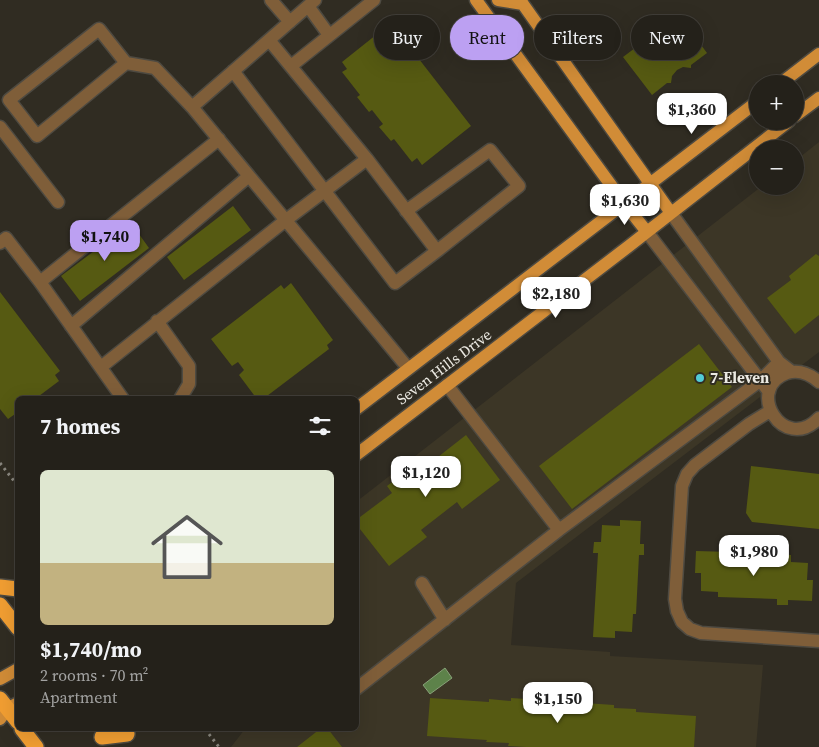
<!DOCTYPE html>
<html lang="en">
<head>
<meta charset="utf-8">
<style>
	:root { --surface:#24211a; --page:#302e27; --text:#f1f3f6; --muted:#a3a3a2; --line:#413e39; --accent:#bca0f2 }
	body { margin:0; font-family:"Source Serif 4",serif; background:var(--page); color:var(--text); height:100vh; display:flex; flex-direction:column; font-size:19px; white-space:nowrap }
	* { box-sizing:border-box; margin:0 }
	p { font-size:16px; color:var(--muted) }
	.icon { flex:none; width:28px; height:28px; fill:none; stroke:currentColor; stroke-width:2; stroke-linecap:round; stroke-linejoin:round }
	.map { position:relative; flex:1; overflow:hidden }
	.drawer { position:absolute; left:15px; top:396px; width:344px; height:335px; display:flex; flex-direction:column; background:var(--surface); border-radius:8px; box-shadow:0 5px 20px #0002,0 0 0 1px var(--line) }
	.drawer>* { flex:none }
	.banner { position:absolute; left:374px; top:15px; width:370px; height:45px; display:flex; gap:10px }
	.buttons { position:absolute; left:749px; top:75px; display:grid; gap:10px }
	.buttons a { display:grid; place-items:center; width:55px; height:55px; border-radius:50%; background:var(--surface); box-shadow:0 5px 20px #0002,0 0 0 1px var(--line); font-size:25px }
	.price { position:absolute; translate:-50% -42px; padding:0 11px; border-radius:10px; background:#fff; color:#222; font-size:16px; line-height:32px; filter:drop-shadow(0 1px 2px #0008) }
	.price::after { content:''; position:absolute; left:50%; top:30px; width:15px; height:11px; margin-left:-8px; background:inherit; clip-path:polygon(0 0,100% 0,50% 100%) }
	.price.active { background:var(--accent); color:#111 }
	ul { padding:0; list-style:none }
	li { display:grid; align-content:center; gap:10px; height:265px; padding:0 25px }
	li span { display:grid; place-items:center; height:155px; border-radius:8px; color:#555 }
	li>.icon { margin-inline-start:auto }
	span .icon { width:90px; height:90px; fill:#fffc; stroke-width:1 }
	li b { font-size:21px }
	h2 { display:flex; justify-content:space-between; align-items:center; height:60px; padding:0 25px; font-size:21px }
	.tag { padding:0 18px; border-radius:22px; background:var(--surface); box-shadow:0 5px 20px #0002,0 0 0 1px var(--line); font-size:18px; line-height:45px }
	.tag.active { background:var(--accent); color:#111 }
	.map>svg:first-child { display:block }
	.built { fill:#3c3626 }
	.water { fill:#5d824a; stroke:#88a178 }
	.building { fill:#565a12 }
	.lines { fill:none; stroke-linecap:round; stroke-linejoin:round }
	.minor-casing { stroke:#4e4a41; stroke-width:15 }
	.major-casing { stroke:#4e4a41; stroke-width:15 }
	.highway-casing { stroke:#4e4a41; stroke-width:18 }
	.path { stroke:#89867e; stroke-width:3; stroke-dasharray:2.5 4; stroke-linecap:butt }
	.minor { stroke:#7f5e39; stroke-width:12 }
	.major { stroke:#d18c37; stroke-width:12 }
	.highway { stroke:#f19e32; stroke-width:15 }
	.poi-dot { fill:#52ccd6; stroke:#302c22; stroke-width:2 }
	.labels { text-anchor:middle; stroke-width:4; stroke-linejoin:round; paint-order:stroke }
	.street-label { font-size:15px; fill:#ebe9e2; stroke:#302c22 }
	.poi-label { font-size:15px; font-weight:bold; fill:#ebe9e2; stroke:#302c22; text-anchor:start }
</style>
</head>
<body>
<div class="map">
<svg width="819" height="747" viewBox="0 0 819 747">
	<rect width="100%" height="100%" fill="#302c22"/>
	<path class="built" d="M819,142V352L516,583L511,645L610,652V656L763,665L756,747H231L245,729H356V502L762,186H795V161Z"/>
	<path class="water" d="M445,668L452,678L430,694L423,685Z"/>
	<path class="building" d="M679,15L707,53L691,65V68L683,67L677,70L672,76L671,83H667L652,95L623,57L639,45L640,41L646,43L655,39L659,27H662Z
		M391,23L471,126L422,165L417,158L412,162L394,139L391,141L379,127L383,124L372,110L369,112L357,97L360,95L342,72L347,69L342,62Z
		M233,206L251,230L184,280L167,257Z
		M131,223L149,248L80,301L61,276Z
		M816,254L819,256V315L795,334L767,298L791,280L789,276Z
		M291,283L333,340L327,345L329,349L263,399H257L239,375L244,370L238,362L232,366L211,339L281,285L284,289Z
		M0,292L60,371L55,375L59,381L35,399H18V412L8,419L0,409Z
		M699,344L732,387L572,509L539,466Z
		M466,435L500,480L462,509L457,502L421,530L427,537L389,566L356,524V520L392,493L387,486L424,457L429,464Z
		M751,466L819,474V529L752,522L746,513Z
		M620,520L641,521L640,544H644V555H639L636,614H633L632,632L615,631V638L593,637L598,553H593L594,542H601L602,525L620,526Z
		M696,551L731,552V556L780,557V554L791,555V562L808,563L807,580H813L812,601L788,600V605H777V599L718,597V592L701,591V573H695Z
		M430,698L489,702V699L511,701V698L614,705V708L636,709V712L696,716L694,747H526L508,746L509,743L486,742L487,740L427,736Z
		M320,729H328L342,747H297Z"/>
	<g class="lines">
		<g class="minor-casing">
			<path id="minor" d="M271,0L290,22
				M308,6L329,35
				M126,63L37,136L9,100L99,29L126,63L155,68L192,107L408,368
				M291,66L374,0
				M233,71L395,283L437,251L367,159
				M192,107L315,0
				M0,127L58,202
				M406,211L490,150L519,186L437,251
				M671,213L779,362L792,372
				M647,232L769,392
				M0,243L6,238L40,282L123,399
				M40,282L219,139
				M157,321L189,366V384L180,399
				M71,326L249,176
				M101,367L286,220L367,159L269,40
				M819,382C810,374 800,369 787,373C744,388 783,455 819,418
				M447,385L559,530
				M770,411L749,424L695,465L687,474L682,486L675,599L677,611L682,622L690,629L701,633L819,641
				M422,583L445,620
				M356,689L559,530L761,380L779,362"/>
		</g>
		<g class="major-casing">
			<path id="major" d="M476,0L624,203L647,232
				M498,0L523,4
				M520,0L671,213
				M780,84L819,54
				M795,116L819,98
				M356,409L758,101
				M356,455L629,246L789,121
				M0,679L18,669
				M0,719L8,708L18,703"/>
		</g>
		<g class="highway-casing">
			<path id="highway" d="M0,587L18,589
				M0,605L18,628
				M0,699L18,722
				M22,729L36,747
				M102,737L127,734L125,729"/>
		</g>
		<path class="path" d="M0,463L18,486
			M205,729L219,747"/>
		<use href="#minor" class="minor"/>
		<use href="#major" class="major"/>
		<use href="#highway" class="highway"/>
	</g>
	<circle class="poi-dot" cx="700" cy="378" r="5"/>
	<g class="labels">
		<g class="street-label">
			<text transform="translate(444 367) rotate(-37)" y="5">Seven Hills Drive</text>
		</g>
		<g class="poi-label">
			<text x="710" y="383">7-Eleven</text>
		</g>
	</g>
</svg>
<div class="buttons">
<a>+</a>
<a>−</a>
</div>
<b class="price" style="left:692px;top:135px">$1,360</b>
<b class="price" style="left:625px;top:226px">$1,630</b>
<b class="price active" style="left:105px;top:262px">$1,740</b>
<b class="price" style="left:556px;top:319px">$2,180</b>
<b class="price" style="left:426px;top:498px">$1,120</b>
<b class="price" style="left:754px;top:577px">$1,980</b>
<b class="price" style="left:558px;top:724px">$1,150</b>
<div class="banner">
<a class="tag">Buy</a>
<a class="tag active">Rent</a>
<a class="tag">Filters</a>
<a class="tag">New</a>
</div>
<section class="drawer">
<h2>7 homes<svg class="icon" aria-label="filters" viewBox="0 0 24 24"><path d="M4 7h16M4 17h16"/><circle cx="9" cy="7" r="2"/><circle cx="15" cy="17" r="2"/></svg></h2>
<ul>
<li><span style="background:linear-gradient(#dfe7d0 60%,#c2b280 0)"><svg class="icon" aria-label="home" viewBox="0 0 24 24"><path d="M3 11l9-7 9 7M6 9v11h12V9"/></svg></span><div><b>$1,740/mo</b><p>2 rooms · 70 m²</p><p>Apartment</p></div></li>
</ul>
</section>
</div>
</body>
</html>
